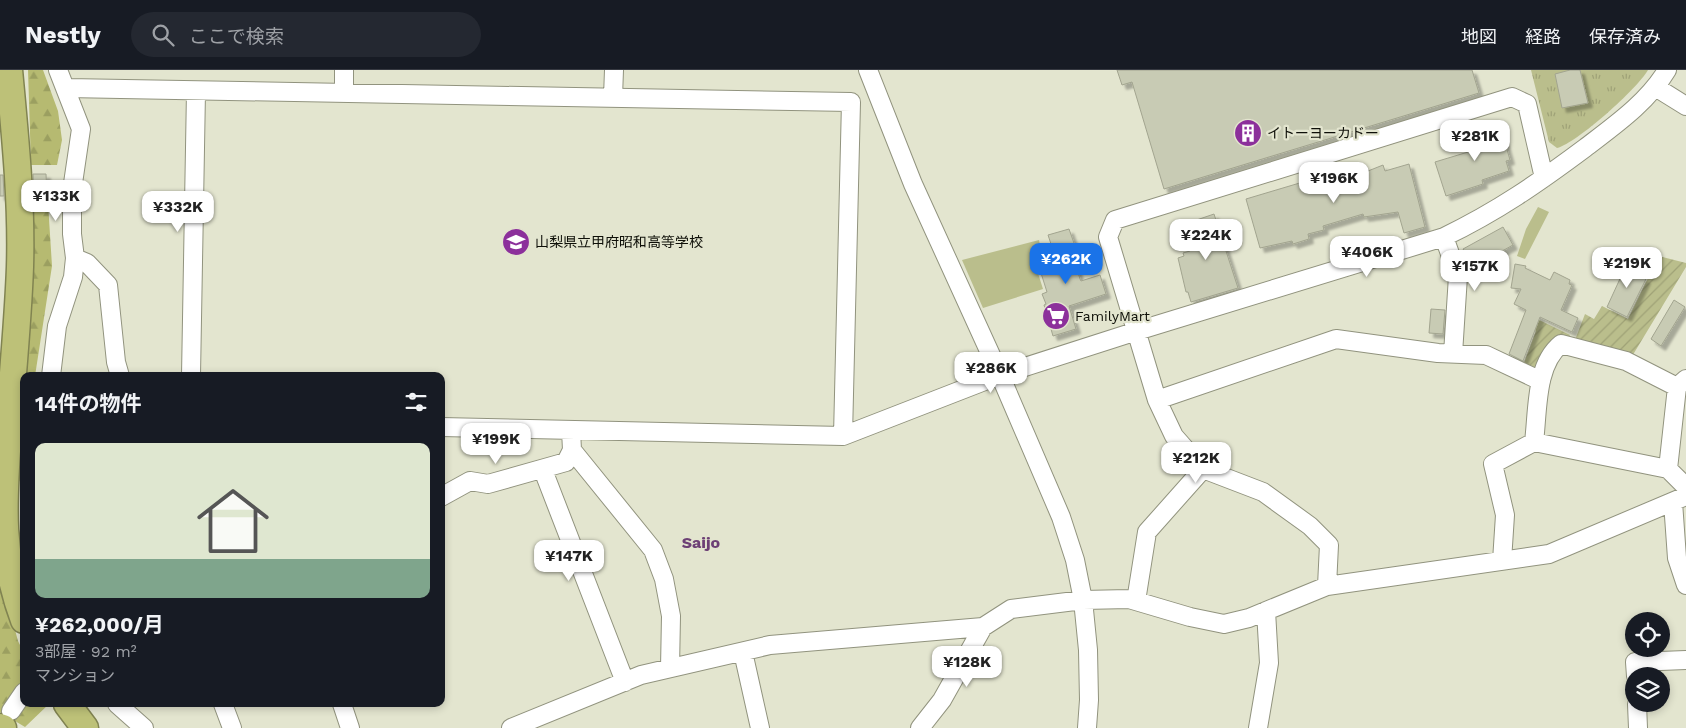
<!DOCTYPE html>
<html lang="ja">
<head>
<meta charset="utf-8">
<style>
	:root { --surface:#171b24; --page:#242831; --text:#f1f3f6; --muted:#9ea1a6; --line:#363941; --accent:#1a73e8 }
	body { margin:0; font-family:"Work Sans","Noto Sans JP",sans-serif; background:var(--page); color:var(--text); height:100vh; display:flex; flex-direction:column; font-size:19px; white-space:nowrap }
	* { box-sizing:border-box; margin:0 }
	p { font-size:16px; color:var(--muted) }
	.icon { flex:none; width:28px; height:28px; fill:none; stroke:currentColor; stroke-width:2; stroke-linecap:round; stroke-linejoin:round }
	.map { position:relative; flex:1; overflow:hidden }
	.details { position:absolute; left:20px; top:302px; width:425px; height:335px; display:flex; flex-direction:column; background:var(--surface); border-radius:10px; box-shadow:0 2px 8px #0003 }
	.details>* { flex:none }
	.controls { position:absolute; left:1625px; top:542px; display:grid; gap:10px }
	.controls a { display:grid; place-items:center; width:45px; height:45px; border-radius:50%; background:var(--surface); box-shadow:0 2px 8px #0003; font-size:25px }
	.price { position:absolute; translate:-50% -42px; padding:0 11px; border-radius:10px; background:#fff; color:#222; font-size:16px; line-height:32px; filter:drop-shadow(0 1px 2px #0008) }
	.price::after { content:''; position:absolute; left:50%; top:30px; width:15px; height:11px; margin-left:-8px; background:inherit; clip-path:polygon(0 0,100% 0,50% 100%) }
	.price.current { background:var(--accent); color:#fff }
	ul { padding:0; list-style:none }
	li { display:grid; align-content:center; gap:10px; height:265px; padding:0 15px }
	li+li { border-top:1px solid var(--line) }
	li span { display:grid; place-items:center; height:155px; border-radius:10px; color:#555 }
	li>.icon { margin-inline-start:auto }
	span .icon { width:90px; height:90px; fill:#fffc; stroke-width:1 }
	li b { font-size:21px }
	h2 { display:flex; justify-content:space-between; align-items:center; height:60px; padding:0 15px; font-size:21px }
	header { display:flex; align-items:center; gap:30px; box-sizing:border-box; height:70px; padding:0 25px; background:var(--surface); border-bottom:1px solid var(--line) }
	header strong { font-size:24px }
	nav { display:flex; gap:28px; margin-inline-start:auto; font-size:18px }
	.search { width:350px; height:45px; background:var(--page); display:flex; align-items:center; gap:12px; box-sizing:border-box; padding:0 18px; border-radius:28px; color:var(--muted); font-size:19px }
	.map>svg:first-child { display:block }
	.grass { fill:#babe8c }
	.forest { fill:url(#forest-firs) }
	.park { fill:url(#park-tufts) }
	.garden { fill:url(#garden-furrows) }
	.building { fill:#c8cbb4; stroke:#a2a48f; filter:url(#shadow) }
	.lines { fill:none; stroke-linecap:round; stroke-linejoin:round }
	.minor-casing { stroke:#91937e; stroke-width:20 }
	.highway-casing { stroke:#808351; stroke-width:29 }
	.minor { stroke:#fff; stroke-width:18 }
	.highway { stroke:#bdc178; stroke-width:26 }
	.labels { text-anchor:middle; stroke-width:4.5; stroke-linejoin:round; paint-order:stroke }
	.poi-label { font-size:14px; fill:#0e0f08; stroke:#e3e5cf; text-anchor:start }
	.quarter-label { font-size:16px; font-weight:bold; fill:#6d4075; stroke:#e3e5cf }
</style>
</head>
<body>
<header>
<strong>Nestly</strong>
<div class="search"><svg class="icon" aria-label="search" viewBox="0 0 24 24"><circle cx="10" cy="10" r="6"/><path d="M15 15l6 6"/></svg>ここで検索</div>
<nav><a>地図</a><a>経路</a><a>保存済み</a></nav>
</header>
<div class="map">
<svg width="1686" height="658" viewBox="0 0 1686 658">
	<defs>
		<pattern id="forest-firs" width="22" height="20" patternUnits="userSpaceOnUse" patternTransform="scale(1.25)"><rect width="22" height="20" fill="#b6ba71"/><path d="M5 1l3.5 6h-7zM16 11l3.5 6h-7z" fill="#9b9f60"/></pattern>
		<pattern id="park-tufts" width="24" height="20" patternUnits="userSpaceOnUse" patternTransform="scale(1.25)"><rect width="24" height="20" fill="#babe8c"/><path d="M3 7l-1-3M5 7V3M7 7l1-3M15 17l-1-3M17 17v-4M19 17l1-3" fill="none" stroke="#9fa277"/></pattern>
		<pattern id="garden-furrows" width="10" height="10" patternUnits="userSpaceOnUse" patternTransform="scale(1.25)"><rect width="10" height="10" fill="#babe8c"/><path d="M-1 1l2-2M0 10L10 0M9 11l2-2" fill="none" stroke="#9fa277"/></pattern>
		<filter id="shadow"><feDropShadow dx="4.5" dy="4.5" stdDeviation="1" flood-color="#0004"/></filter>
	</defs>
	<rect width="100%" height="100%" fill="#e3e5cf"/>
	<path class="grass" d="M1538,137L1549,142L1525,189L1517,186L1526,159Z
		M1039,170L1040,175L1047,173L1054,195L1037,200L1043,219L983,238L962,190Z
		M1094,174L1098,189L1078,195L1076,180Z"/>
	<path class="forest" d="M28,0H43L58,41L62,70L57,95H31Z
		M34,133H48L52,196L35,306H24V405L23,410L15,412Z
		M0,504L18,571L24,583V634H49L25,657L0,642Z"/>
	<path class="park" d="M1531,0H1648C1638,18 1577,73 1557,78L1549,72Z"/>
	<path class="garden" d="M1635,180L1686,193V197L1631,288L1575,270L1585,244L1594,249L1602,236L1628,249L1649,206L1640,203L1647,191L1632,185Z
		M1533,247L1570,265L1567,271L1538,303L1522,298L1536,261L1527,257Z"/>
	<path class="building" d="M1117,0H1472L1479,23L1164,119L1132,12L1122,15Z
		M1570,0H1580L1588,33L1562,38L1555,4Z
		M1495,51L1501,70L1504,69L1510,90L1506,91L1509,101L1482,110L1483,114L1446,126L1435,92L1478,79L1471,58Z
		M1409,94L1425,157L1404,163L1398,142L1364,147L1363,144L1323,156L1324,160L1308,164L1309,169L1293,174L1292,171L1260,178L1246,129L1350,98L1353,107L1383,95L1385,101Z
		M33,104H46L47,125H34Z
		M0,105H3L4,126H0Z
		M1214,144L1238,218L1191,232L1188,222H1186L1178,188L1184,186L1183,183L1190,181L1182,155Z
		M1503,157L1513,175L1477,195L1473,187L1469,189L1463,179Z
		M1069,159L1075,176L1072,177L1075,185L1073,186L1080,209L1081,211L1100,205L1106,224L1069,236L1076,259L1053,266L1044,235L1046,234L1042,224L1047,222L1041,203L1059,198L1048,165Z
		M1630,187L1643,194L1637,205L1646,209L1627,247L1607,237Z
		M1515,194L1526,196L1525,198L1550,210L1554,202L1570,210L1569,214L1572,215L1561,240L1578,248L1572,262L1540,247L1523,291L1509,284L1526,240L1514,234L1521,219L1511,218Z
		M1674,230L1685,237L1661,276L1651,269Z
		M1431,239L1445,240L1443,264L1429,263Z"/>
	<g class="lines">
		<g class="minor-casing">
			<path id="minor" d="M868,0L913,114L1000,305L1061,447L1075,490L1083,530L1088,580L1089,630L1087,658
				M67,18L851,32L843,366L441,357
				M1657,18L1686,36
				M344,22V0
				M613,27L614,0
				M1444,167L1458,206L1453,284
				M75,188L87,193L108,215L116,292L120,306
				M51,306L57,256L73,207L75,188L72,164V120L81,59L58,0
				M191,306L196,21
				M1677,317L1668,399L1686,417
				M1157,330L1336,269L1438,283L1486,285L1541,311
				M571,360L572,380L653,480L664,509L671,546L670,598
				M843,366L1000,305L1137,261L1444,167C1498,141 1538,113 1585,78C1615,55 1648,32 1667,0
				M1534,372C1538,341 1535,295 1561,274L1626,291L1677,317L1686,309
				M543,400L625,612
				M441,427L470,411L488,414L566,392L572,380
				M1673,432L1677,488L1686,515
				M1502,491L1505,445L1493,394L1534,372L1668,399
				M1327,516L1329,475L1310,456L1263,422L1203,399L1174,366L1157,330L1108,167L1115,150L1512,27L1527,34L1544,108
				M1136,531L1147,462L1203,399
				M743,582L760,658
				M1636,606L1635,592L1686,590
				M117,634L144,658
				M223,634L232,658
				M342,634L350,658
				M1637,634L1638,658
				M11,641L24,622
				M511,658L641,605L770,575L983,557L1011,539L1083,530L1129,529L1190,547L1224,554L1249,548L1327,516L1549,484L1686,426
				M920,658L942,630L983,557
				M1258,658L1269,593L1266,541"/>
		</g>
		<g class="highway-casing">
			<path id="highway" d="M9,0C15,65 22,132 20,197C18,253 12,310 8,367C3,433 0,487 24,550
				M67,634L85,658
				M0,657L3,658"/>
		</g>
		<use href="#minor" class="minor"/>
		<use href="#highway" class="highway"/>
	</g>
	<defs>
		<g id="building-disc" transform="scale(1.4375)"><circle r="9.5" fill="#8c309b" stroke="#e3e5cf"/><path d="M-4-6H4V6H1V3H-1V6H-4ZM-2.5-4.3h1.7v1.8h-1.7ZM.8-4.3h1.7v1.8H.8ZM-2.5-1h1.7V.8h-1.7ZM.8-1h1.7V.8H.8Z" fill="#fff"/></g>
		<g id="school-disc" transform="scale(1.4375)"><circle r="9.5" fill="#8c309b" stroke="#e3e5cf"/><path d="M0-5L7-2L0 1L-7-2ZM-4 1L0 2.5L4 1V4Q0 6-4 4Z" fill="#fff"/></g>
		<g id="supermarket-disc" transform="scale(1.4375)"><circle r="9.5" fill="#8c309b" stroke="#e3e5cf"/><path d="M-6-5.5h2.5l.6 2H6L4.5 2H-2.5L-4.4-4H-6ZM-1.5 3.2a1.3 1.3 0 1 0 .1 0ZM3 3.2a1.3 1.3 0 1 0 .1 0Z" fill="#fff"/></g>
	</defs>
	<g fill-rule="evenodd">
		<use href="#building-disc" x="1248" y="63"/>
		<use href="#school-disc" x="516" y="172"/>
		<use href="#supermarket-disc" x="1056" y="246"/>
	</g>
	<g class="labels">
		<g class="poi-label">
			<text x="1267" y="68">イトーヨーカドー</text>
			<text x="535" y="177">山梨県立甲府昭和高等学校</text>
			<text x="1075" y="251">FamilyMart</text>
		</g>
		<g class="quarter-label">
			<text x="701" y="478">Saijo</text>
		</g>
	</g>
</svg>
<div class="controls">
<a><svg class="icon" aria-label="locate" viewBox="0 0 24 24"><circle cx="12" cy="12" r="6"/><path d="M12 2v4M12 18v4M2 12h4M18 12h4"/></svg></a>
<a><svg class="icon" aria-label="layers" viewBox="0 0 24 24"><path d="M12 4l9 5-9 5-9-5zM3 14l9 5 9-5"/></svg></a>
</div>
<b class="price" style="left:1475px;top:92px">¥281K</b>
<b class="price" style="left:1334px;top:134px">¥196K</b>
<b class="price" style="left:56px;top:152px">¥133K</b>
<b class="price" style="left:178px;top:163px">¥332K</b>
<b class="price" style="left:1206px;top:191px">¥224K</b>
<b class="price" style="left:1367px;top:208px">¥406K</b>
<b class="price current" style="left:1066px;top:215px">¥262K</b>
<b class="price" style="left:1627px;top:219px">¥219K</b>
<b class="price" style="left:1475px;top:222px">¥157K</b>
<b class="price" style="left:991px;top:324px">¥286K</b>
<b class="price" style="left:496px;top:395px">¥199K</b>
<b class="price" style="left:1196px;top:414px">¥212K</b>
<b class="price" style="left:569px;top:512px">¥147K</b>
<b class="price" style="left:967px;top:618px">¥128K</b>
<section class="details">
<h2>14件の物件<svg class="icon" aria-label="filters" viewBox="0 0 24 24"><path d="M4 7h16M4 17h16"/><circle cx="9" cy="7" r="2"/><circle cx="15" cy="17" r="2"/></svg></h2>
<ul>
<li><span style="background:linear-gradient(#dfe7d0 75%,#7fa58c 0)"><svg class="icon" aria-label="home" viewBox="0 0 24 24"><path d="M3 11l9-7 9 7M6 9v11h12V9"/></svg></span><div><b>¥262,000/月</b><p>3部屋 · 92 m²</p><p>マンション</p></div></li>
</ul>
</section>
</div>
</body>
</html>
